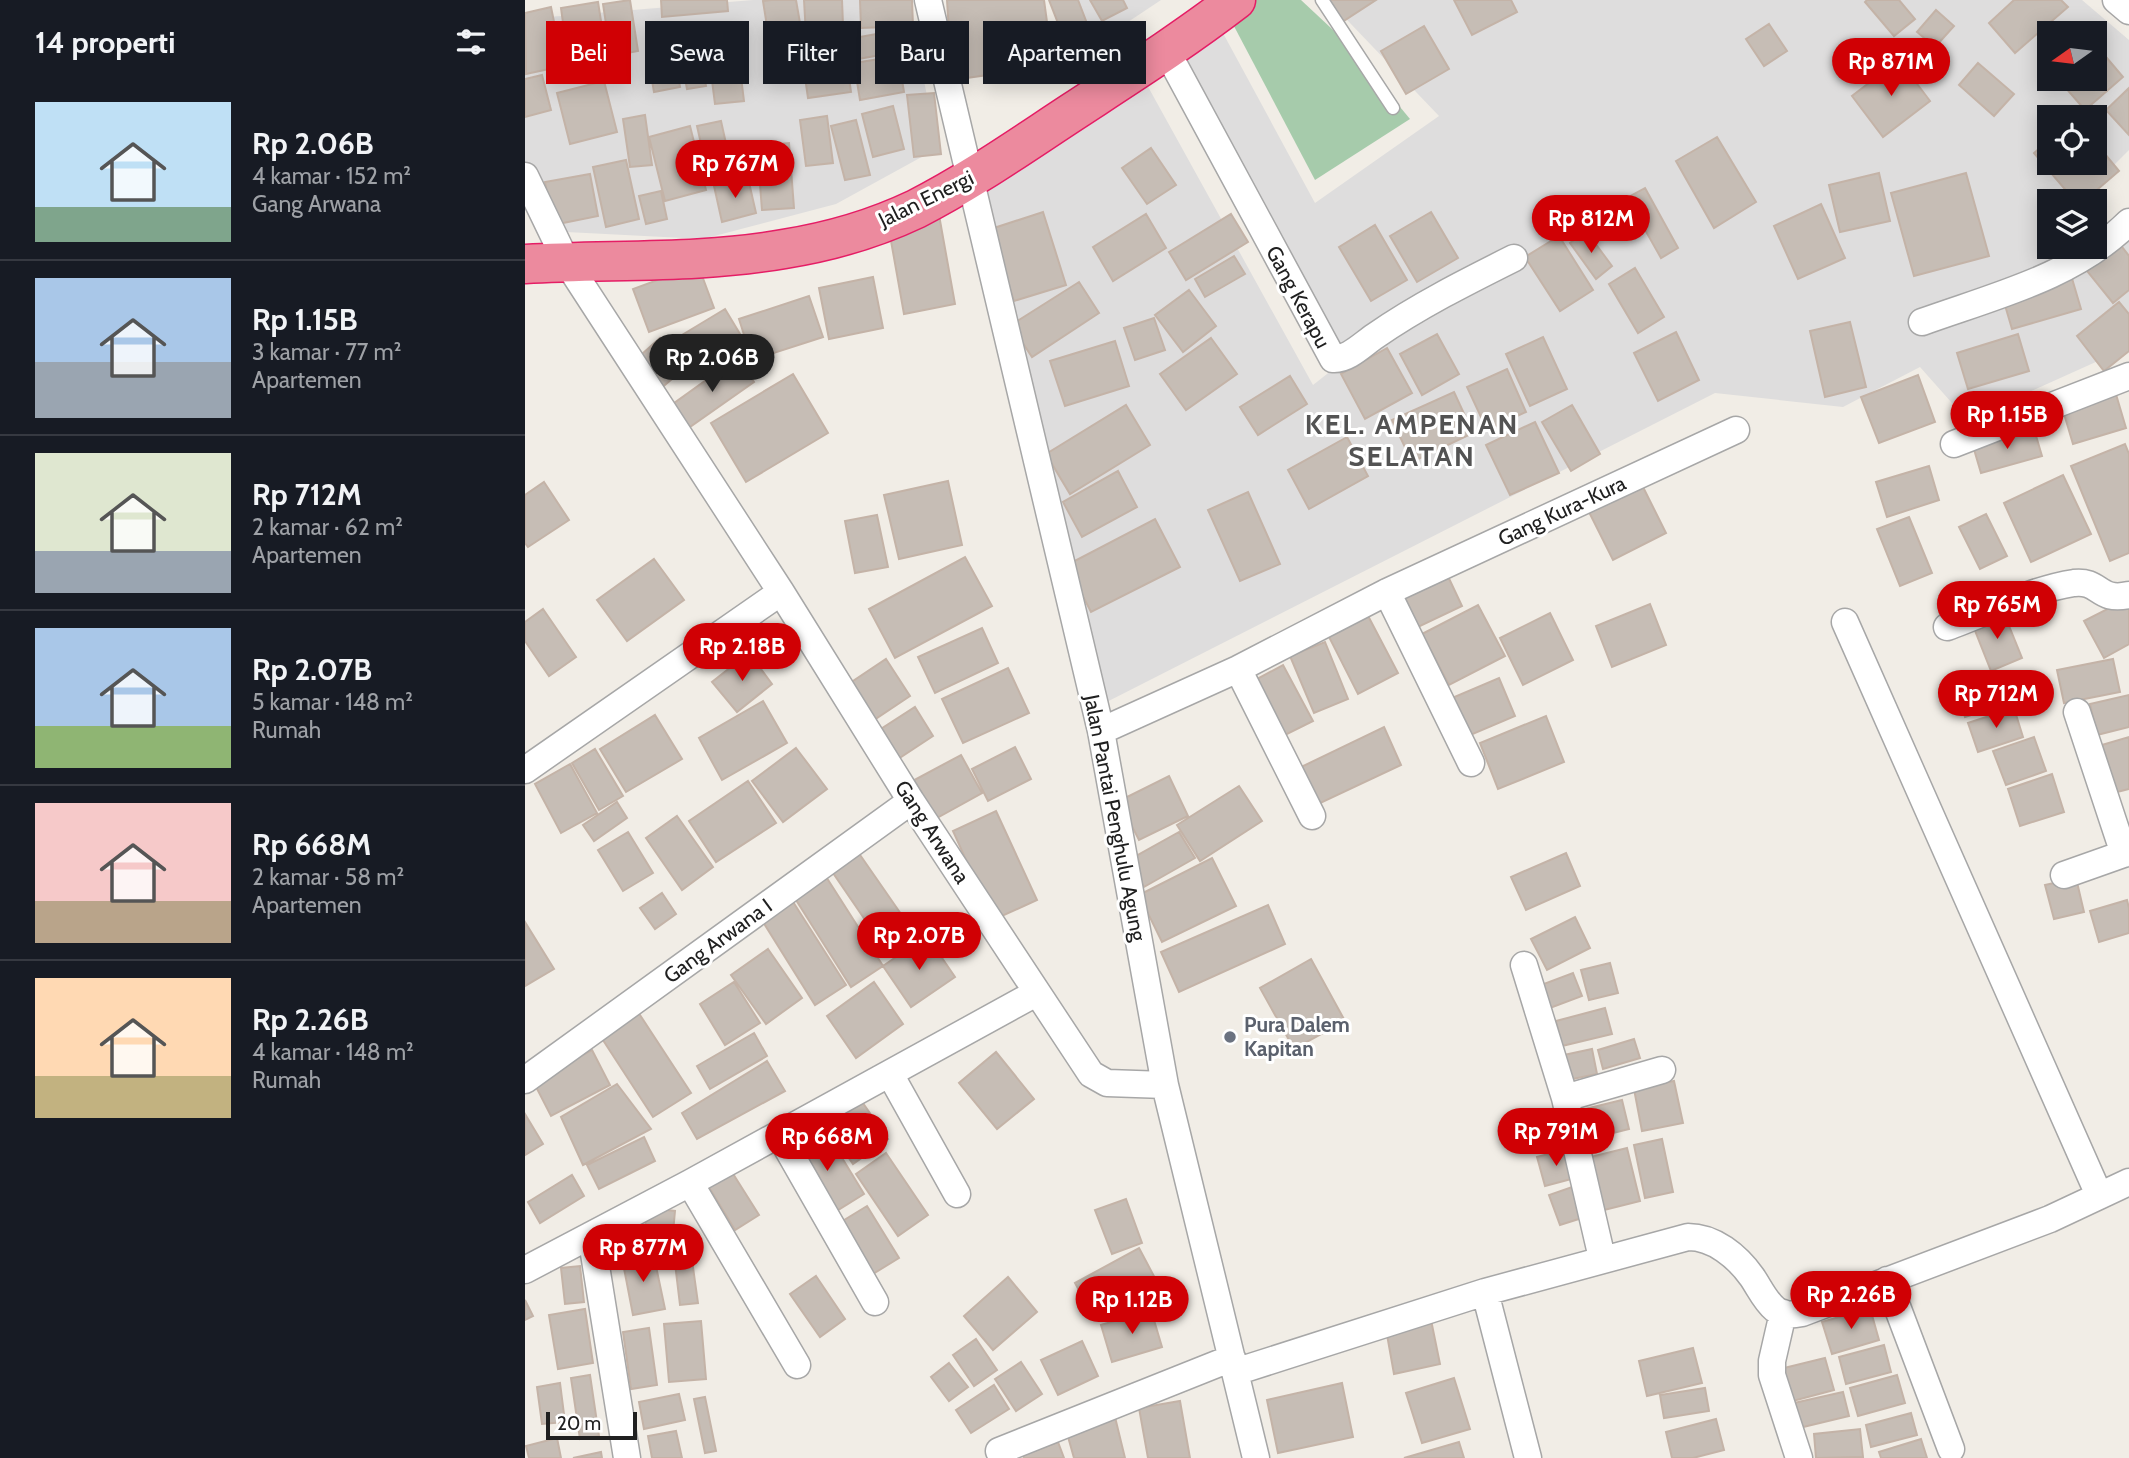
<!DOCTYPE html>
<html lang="id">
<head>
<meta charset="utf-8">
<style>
	:root { --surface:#171b24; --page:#242831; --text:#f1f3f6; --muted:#9ea1a6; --line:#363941; --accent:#d00004 }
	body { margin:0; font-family:Cabin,sans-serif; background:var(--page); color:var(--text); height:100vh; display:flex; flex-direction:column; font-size:26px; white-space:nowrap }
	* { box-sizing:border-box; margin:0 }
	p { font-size:23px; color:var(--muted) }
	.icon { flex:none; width:38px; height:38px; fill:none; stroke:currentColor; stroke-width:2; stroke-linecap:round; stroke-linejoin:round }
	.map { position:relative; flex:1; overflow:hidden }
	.panel { display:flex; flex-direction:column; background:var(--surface); width:525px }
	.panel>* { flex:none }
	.guide { position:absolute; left:21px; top:21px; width:665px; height:63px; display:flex; gap:14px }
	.needle { width:46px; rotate:256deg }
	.controls { position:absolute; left:1512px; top:21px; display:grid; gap:14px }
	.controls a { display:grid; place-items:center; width:70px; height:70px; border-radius:0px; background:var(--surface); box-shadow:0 4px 18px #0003; font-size:35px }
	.scale { position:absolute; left:21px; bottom:18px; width:91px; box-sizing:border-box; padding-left:7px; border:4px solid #202020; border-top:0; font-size:19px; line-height:24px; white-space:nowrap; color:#202020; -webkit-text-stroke:5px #fff; paint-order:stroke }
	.price { position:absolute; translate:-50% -60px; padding:0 16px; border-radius:24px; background:var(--accent); color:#fff; font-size:23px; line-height:46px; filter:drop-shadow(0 2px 4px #0008) }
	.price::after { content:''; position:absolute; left:50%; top:42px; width:21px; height:16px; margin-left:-10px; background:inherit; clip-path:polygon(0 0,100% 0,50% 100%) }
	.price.selected { background:#222; color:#fff }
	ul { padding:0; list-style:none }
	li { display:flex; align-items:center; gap:21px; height:175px; padding:0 35px }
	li+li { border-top:2px solid var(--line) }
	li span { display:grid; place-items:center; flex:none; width:196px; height:140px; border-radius:0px; color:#555 }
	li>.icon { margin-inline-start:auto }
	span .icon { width:84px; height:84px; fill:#fffc; stroke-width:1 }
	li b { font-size:30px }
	h2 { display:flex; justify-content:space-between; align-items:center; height:84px; padding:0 35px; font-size:30px }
	.chip { padding:0 24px; border-radius:0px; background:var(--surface); box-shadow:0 4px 18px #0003; font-size:24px; line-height:63px }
	.chip.selected { background:var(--accent); color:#fff }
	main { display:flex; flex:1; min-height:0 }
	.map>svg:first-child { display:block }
	.residential { fill:#dedddd; fill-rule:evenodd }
	.cemetery { fill:#a6cbab }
	.building { fill:#c6bdb5; stroke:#c4b3a7; stroke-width:2 }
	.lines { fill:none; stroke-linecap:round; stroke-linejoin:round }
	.lane-casing { stroke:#a7a7a7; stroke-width:15 }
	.street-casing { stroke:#a7a7a7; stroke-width:29 }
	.highway-casing { stroke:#e51d65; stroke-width:41 }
	.lane { stroke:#fff; stroke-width:12 }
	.street { stroke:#fff; stroke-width:26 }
	.highway { stroke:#ec8a9e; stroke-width:38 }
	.worship-dot { fill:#6b7280; stroke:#fff; stroke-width:2.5 }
	.labels { text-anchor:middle; stroke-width:6; stroke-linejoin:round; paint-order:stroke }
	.street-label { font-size:21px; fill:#202020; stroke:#fff }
	.worship-label { font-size:21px; font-weight:bold; fill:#5b616d; stroke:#fff; text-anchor:start }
	.district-label { font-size:28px; font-weight:bold; letter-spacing:2px; fill:#535353; stroke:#fff }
</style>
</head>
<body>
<main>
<section class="panel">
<h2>14 properti<svg class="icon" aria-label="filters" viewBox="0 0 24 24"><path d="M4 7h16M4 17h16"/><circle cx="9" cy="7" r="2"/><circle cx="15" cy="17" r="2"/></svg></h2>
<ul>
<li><span style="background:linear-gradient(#bfe0f5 75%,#7fa58c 0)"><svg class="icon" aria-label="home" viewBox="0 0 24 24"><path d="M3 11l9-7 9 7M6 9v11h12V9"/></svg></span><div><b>Rp 2.06B</b><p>4 kamar · 152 m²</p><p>Gang Arwana</p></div></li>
<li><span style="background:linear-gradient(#a9c7e8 60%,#9aa5b1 0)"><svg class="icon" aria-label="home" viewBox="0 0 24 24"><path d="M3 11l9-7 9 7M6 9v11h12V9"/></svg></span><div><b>Rp 1.15B</b><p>3 kamar · 77 m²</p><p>Apartemen</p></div></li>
<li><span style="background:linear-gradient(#dfe7d0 70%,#9aa5b1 0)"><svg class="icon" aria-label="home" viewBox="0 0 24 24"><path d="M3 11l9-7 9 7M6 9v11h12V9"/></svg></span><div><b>Rp 712M</b><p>2 kamar · 62 m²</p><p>Apartemen</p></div></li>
<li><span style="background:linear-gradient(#a9c7e8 70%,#8fb573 0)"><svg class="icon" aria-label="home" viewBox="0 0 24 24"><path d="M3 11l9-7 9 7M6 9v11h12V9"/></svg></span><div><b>Rp 2.07B</b><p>5 kamar · 148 m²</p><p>Rumah</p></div></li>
<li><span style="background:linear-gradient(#f6c9c9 70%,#b9a48a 0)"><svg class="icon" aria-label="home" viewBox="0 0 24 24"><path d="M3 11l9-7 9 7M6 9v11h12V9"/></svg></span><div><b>Rp 668M</b><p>2 kamar · 58 m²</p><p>Apartemen</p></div></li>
<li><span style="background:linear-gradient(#ffd9b3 70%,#c2b280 0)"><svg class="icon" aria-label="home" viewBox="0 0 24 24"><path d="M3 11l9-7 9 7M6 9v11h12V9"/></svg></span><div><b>Rp 2.26B</b><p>4 kamar · 148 m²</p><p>Rumah</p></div></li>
</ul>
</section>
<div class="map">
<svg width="1604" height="1458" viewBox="0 0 1604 1458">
	<rect width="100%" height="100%" fill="#f1ede6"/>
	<path class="residential" d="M228,0H382L413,148L311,204L178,239L22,231L0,165V19Z
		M533,0H636L540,64Z
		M803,0H1557L1604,40V150L1553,201H1524V229L1515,239L1541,268L1604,209V347L1442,420L1395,367L1318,407L1190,393L562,712L459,171L611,65L788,385L816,363L648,46L686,11L790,203L914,116ZM1524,33H1570V79H1524ZM1524,117H1570V163H1524Z"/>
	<path class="cemetery" d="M719,0H776L822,43L885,119L790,180L701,11Z"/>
	<path class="building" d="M105,0L113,51L86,56L78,4Z
		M136,0H202L203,11L137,17Z
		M246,0H271L279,46L246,52L238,1Z
		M279,0H317L319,50L282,52Z
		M335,0H387L388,26L336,28Z
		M422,0H519L528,66L427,80Z
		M524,0H553L568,39L543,49Z
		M565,0H598L602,8L577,21Z
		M799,0H851L814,24Z
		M929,0H986L992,12L947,35Z
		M1342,0H1374L1390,19L1369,36L1340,2Z
		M1489,0H1536L1543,7L1490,53L1464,23Z
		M73,2L81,53L43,59L36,8Z
		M26,7L38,66L1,74L0,13Z
		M1411,10L1429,26L1410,47L1392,32Z
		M1244,24L1262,51L1239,66L1221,39Z
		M899,26L924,69L881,94L856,51Z
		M169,27L181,86L162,89L151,30Z
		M374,30L378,51L333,59L329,38Z
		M1570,44L1598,77L1560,110L1533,79H1570Z
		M212,45L219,101L190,104L183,49Z
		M149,52L155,87L129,92L123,57Z
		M373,56L379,92L335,100L329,63Z
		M321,57L326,92L283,98L278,63Z
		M1374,60L1405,101L1358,137L1327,96Z
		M1453,63L1489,94L1469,116L1434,85Z
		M17,75L26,110L0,117V79Z
		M79,81L92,132L45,144L32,93Z
		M1604,88V135L1581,110Z
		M409,93L416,154L389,157L382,95Z
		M368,106L379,149L348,157L337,114Z
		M120,115L127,165L105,167L98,119Z
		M302,116L308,163L281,166L275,120Z
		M331,120L345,175L320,180L306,126Z
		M196,121L208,175L184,179L172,126Z
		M165,126L181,190L140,201L124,137Z
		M1192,137L1231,202L1189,228L1151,161Z
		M1524,140V163H1570V142L1594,171L1559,201H1550L1509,153Z
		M264,143L269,208L237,210L232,146Z
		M626,148L651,185L622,204L597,168Z
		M101,160L114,219L81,227L68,167Z
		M1354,173L1365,221L1315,232L1304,185Z
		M1441,173L1464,256L1389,276L1366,193Z
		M65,174L73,216L28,225L20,182Z
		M223,178L231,213L197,222L189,186Z
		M1120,188L1153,248L1136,258L1102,198Z
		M136,191L142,219L121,224L114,196Z
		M1296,204L1320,258L1273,279L1249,226Z
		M518,212L541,285L489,301L466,229Z
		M906,212L933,258L892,282L865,236Z
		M621,214L641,248L588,281L568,247Z
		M706,214L723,242L661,280L644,252Z
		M414,215L430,304L379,314L363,224Z
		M850,225L882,280L846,301L814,247Z
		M1061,231L1087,266L1071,279L1045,243Z
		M1034,236L1068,290L1035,311L1000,257Z
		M1591,239L1604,256V290L1588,303L1558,266Z
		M709,256L720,274L680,297L670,279Z
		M173,265L189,308L124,332L108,289Z
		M1110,268L1139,317L1113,333L1084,284Z
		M1546,275L1556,309L1487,329L1477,295Z
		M348,277L358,328L304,339L294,288Z
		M554,282L574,313L507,357L486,325Z
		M664,290L691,326L658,352L630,315Z
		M284,296L298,337L227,360L214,319Z
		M1594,302L1604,314V351L1579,371L1552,336Z
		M200,309L221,344L169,377L147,341Z
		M629,318L640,350L610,360L599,328Z
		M1325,322L1341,387L1300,397L1285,331Z
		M1151,332L1174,380L1133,401L1109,353Z
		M912,334L934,374L897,395L875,354Z
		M1493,334L1504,371L1443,389L1432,353Z
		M1018,337L1042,389L1005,406L981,354Z
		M135,338L161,367L134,390L108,362Z
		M686,338L712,374L661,410L635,374Z
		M590,341L604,386L540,406L525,361Z
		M862,348L887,393L840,419L816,374Z
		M212,358L229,382L162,429L145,406Z
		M982,369L1001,412L962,430L942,387Z
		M268,374L303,433L221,482L186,423Z
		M1393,375L1410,422L1354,443L1336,397Z
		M765,376L782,404L733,435L715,407Z
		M1590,391L1601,428L1548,444L1537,407Z
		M929,392L948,433L887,462L867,420Z
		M601,405L625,445L545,494L521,454Z
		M1047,405L1075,454L1046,471L1017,422Z
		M1010,422L1034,473L985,495L961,445Z
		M1509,429L1517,456L1456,473L1448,446Z
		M822,437L843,476L784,509L763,470Z
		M1600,444L1604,454V553L1585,561L1546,466Z
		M1404,466L1414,500L1362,517L1351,482Z
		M593,471L612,507L557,537L538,502Z
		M1538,475L1566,534L1506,562L1479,503Z
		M423,481L437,545L374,559L359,495Z
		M1115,481L1141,533L1088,560L1062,508Z
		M19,482L44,520L3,547L0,543V495Z
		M723,492L755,564L715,581L683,510Z
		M1461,514L1482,556L1455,569L1434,527Z
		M352,515L363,567L330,573L320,521Z
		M1384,517L1407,573L1375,586L1352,529Z
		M630,519L655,567L566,612L542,565Z
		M440,557L467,606L370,658L344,609Z
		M129,559L159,600L102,641L72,600Z
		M920,570L937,606L893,627L875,592Z
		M1604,598V644L1579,658L1559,621Z
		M1125,604L1141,645L1087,667L1071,626Z
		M953,605L980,656L924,685L897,634Z
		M18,609L51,657L24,676L0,641V622Z
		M840,610L873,673L833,694L801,631Z
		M1478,611L1497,658L1466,671L1447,623Z
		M1025,613L1048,660L998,685L975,638Z
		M457,628L473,663L410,693L393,657Z
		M800,642L823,699L789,713L765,656Z
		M224,653L247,684L212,712L187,682Z
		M361,659L385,696L343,724L319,687Z
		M1588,659L1595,692L1539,703L1532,670Z
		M758,665L788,721L752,739L723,684Z
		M483,668L504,713L438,743L417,699Z
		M1475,676L1484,703L1440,717L1432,690Z
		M974,678L990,716L943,736L927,698Z
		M1604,695V727L1572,735L1565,704Z
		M238,701L262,743L197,780L174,738Z
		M390,707L408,736L367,763L348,734Z
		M1489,708L1498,737L1453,752L1443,723Z
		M130,715L157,759L101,792L75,749Z
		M1021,716L1039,762L973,789L955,743Z
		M859,727L876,765L789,806L772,769Z
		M1509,737L1521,771L1481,785L1468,751Z
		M1604,737V789L1592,792L1577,745Z
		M490,747L506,779L463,801L447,769Z
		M271,748L302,789L258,822L227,781Z
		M70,749L98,796L74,810L47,763Z
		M436,755L457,793L403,823L382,784Z
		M45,764L72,813L36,833L10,784Z
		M1527,774L1539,812L1495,826L1483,789Z
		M644,776L663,816L614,840L594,801Z
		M223,781L251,823L191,862L164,821Z
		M714,786L737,821L675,861L652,825Z
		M92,802L102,818L69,841L58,825Z
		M471,811L512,900L468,920L428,831Z
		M152,816L188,867L157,890L121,838Z
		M103,832L128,873L98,891L73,850Z
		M654,832L670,858L619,887L604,860Z
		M333,852L385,927L358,946L306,870Z
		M1041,853L1055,886L1001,910L986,877Z
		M687,858L711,906L637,942L614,895Z
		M298,872L358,966L326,987L266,892Z
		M1551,878L1559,912L1529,919L1520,885Z
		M137,893L151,914L130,929L115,908Z
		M263,894L321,985L290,1005L233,914Z
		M1602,900L1604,908V933L1574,942L1565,911Z
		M743,905L760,944L654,992L636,952Z
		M1050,917L1065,948L1022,970L1006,939Z
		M0,922L29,969L0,986Z
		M402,936L430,977L386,1007L358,966Z
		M243,949L277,998L241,1024L206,975Z
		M786,959L820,1021L769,1049L735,988Z
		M1085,963L1093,993L1064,1000L1056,970Z
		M1048,973L1057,996L1025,1008L1016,985Z
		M209,982L235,1023L200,1045L175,1004Z
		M349,982L378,1024L331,1058L302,1016Z
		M1080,1008L1087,1034L1037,1046L1031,1021Z
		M113,1012L166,1093L128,1117L76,1037Z
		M229,1033L242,1056L185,1089L172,1066Z
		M1109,1039L1115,1058L1078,1069L1073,1050Z
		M1067,1049L1072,1074L1038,1081L1034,1056Z
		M67,1050L85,1085L26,1116L8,1081Z
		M471,1052L509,1099L472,1129L434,1083Z
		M242,1061L260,1091L172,1139L157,1113Z
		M1149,1081L1158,1123L1117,1131L1109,1089Z
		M92,1084L126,1129L58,1165L36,1117Z
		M333,1096L363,1139L328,1164L298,1120Z
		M1097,1100L1104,1129L1060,1140L1052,1111Z
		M0,1114L18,1144L0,1155Z
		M300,1130L339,1194L305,1215L266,1152Z
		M119,1137L130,1161L74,1189L62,1165Z
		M1137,1139L1148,1192L1120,1198L1109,1145Z
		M1102,1148L1115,1201L1079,1210L1066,1157Z
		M1042,1149L1050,1178L1020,1186L1012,1157Z
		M361,1153L403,1215L373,1236L331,1174Z
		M205,1169L234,1215L210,1230L182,1184Z
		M47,1175L59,1196L15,1223L3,1202Z
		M1050,1186L1060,1217L1035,1225L1024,1195Z
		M601,1199L617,1243L587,1254L570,1210Z
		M342,1206L374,1258L343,1277L311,1225Z
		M122,1208L150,1211L147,1243L119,1240Z
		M614,1248L631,1280L567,1315L550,1283Z
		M128,1252L140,1309L108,1315L97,1258Z
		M166,1253L173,1303L155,1305L149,1255Z
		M55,1266L59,1302L40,1304L36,1268Z
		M291,1276L320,1319L295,1337L265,1294Z
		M483,1277L512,1312L468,1350L439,1316Z
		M0,1300L8,1316L0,1320Z
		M1345,1308L1354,1340L1307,1354L1297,1322Z
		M60,1309L68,1363L33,1369L24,1315Z
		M626,1310L637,1347L587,1362L576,1325Z
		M906,1320L915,1364L869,1374L861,1329Z
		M176,1321L181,1379L144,1382L139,1324Z
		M124,1328L132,1385L106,1389L98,1332Z
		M451,1339L472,1370L449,1386L428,1355Z
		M557,1341L573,1376L533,1395L516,1360Z
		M1359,1345L1366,1372L1321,1384L1314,1357Z
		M1168,1348L1177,1383L1122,1396L1114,1361Z
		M1300,1358L1309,1390L1264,1402L1255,1369Z
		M496,1362L517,1394L491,1411L470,1379Z
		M424,1363L443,1387L424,1401L406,1377Z
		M65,1375L74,1436L55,1439L46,1378Z
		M1372,1375L1380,1403L1333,1416L1325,1388Z
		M929,1378L945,1429L897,1443L881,1393Z
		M35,1383L40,1422L17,1424L12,1387Z
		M817,1383L828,1437L753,1453L742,1400Z
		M469,1385L484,1409L446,1433L431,1410Z
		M1180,1388L1184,1411L1139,1418L1135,1395Z
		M1318,1392L1324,1416L1274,1428L1269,1403Z
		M154,1394L160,1420L119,1429L114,1402Z
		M180,1397L191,1451L180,1453L169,1399Z
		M655,1401L665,1458H623L614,1408Z
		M589,1413L600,1458H549L540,1426Z
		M1386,1413L1392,1435L1346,1447L1341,1425Z
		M1191,1419L1199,1450L1168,1458H1147L1141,1432Z
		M1335,1429L1338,1457L1291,1458L1289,1434Z
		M151,1431L157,1458H127L123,1436Z
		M32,1438L36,1458H4L1,1446Z
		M1396,1439L1402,1458H1356L1354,1452Z
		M533,1442L539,1458H499L498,1455Z
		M934,1442L939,1458H879Z
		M76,1452L77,1458H48Z"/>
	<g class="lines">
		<g class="lane-casing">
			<path id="lane" d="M797,0L868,108"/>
		</g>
		<g class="street-casing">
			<path id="street" d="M403,0L576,731L640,1085L731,1458
				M1591,0L1604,11
				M641,50L808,359C823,360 838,344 850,336C893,306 943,281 989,258
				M0,176L41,261L256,592L386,801L566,1074L582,1083L640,1085
				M1397,322C1469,296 1549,277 1604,222
				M1429,444L1604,376
				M862,592L946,763
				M1320,622L1574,1195
				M1422,627C1461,613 1508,589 1549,583C1576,580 1572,602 1604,595
				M713,669L787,816
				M1552,712L1599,854
				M576,731L713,669L862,592L1211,430
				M0,770L256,592
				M1539,875L1604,852
				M999,965L1040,1098L1077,1258
				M365,1074L432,1194
				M0,1080L386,801
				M1040,1098L1137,1070
				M254,1134L350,1302
				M165,1183L272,1365
				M66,1235L102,1458
				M0,1270L165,1183L511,993
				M1362,1280L1426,1449
				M960,1292L1003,1458
				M1258,1313L1247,1361V1375L1274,1458
				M710,1372L960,1292L1163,1237C1189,1237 1212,1256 1227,1277C1234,1287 1240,1301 1250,1309C1258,1316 1267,1315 1277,1313L1525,1219L1604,1182
				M474,1451L707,1358"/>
		</g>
		<g class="highway-casing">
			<path id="highway" d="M0,264C86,259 174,264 259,249C303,242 351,228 391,209C446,181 497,145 549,111C604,75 659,40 711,0"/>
		</g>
		<use href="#lane" class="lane"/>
		<use href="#street" class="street"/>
		<use href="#highway" class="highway"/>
	</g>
	<circle class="worship-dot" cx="705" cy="1037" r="7"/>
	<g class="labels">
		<g class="street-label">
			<text transform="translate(401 199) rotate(-26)" y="7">Jalan Energi</text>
			<text transform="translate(773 297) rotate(62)" y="7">Gang Kerapu</text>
			<text transform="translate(1037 511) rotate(-25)" y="7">Gang Kura-Kura</text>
			<text transform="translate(590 818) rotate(79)" y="7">Jalan Pantai Penghulu Agung</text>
			<text transform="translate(407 832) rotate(57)" y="7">Gang Arwana</text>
			<text transform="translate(193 941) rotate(-36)" y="7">Gang Arwana I</text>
		</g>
		<g class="worship-label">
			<text x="719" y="1032">Pura Dalem<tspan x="719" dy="24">Kapitan</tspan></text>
		</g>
		<g class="district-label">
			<text x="887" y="434">KEL. AMPENAN<tspan x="887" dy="32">SELATAN</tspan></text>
		</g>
	</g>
</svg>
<div class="controls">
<a><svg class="needle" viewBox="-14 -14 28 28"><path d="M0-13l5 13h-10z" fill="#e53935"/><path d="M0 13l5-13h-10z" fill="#9ea1a6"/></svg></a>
<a><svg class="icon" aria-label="locate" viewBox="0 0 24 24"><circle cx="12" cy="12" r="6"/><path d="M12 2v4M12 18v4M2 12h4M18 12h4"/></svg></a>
<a><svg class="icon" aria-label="layers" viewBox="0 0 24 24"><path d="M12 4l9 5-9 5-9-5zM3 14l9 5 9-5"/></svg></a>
</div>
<div class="scale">20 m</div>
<b class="price" style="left:1366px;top:98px">Rp 871M</b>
<b class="price" style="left:210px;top:200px">Rp 767M</b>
<b class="price" style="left:1066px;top:255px">Rp 812M</b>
<b class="price selected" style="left:187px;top:394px">Rp 2.06B</b>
<b class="price" style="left:1482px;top:451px">Rp 1.15B</b>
<b class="price" style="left:1472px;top:641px">Rp 765M</b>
<b class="price" style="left:217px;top:683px">Rp 2.18B</b>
<b class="price" style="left:1471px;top:730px">Rp 712M</b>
<b class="price" style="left:394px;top:972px">Rp 2.07B</b>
<b class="price" style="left:1031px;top:1168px">Rp 791M</b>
<b class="price" style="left:302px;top:1173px">Rp 668M</b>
<b class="price" style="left:118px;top:1284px">Rp 877M</b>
<b class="price" style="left:1326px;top:1331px">Rp 2.26B</b>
<b class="price" style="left:607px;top:1336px">Rp 1.12B</b>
<div class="guide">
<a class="chip selected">Beli</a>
<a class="chip">Sewa</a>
<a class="chip">Filter</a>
<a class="chip">Baru</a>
<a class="chip">Apartemen</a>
</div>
</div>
</main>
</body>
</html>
